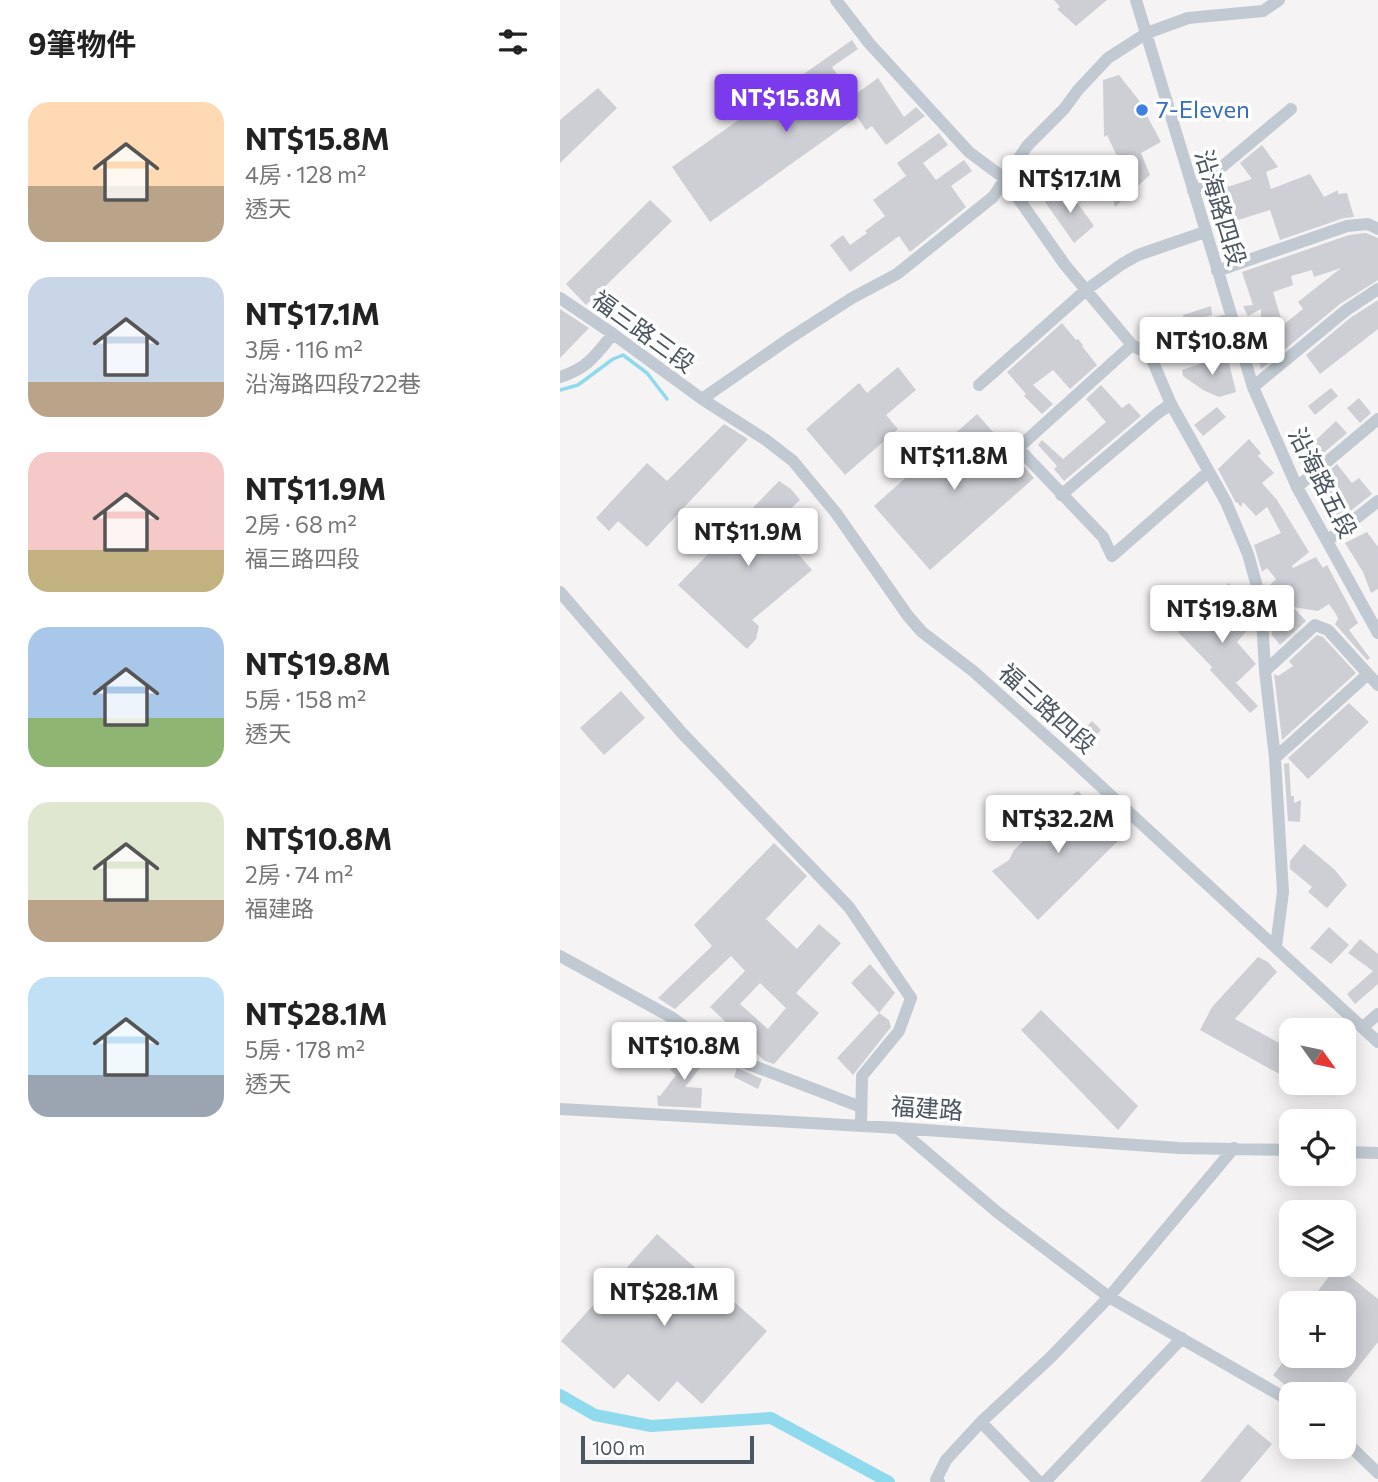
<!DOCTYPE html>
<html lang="zh-TW">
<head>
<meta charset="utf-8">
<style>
	:root { --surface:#fff; --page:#f2f2f2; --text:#222; --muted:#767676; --accent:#7c3aed }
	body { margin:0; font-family:Commissioner,"Noto Sans TC",sans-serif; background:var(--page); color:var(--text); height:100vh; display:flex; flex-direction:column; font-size:26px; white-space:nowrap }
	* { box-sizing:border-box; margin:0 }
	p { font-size:23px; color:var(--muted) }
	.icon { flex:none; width:38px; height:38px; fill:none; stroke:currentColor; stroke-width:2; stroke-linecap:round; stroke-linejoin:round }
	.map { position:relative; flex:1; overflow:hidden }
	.details { display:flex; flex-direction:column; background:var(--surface); width:560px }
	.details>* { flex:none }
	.needle { width:46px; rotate:123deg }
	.buttons { position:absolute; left:719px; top:1018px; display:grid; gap:14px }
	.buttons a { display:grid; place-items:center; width:77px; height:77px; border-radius:14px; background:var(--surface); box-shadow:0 4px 18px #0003; font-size:35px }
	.scale { position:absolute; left:21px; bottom:18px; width:173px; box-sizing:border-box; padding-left:7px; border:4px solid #4a5661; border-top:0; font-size:19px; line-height:24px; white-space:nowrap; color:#4a5661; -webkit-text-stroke:5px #fff; paint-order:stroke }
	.price { position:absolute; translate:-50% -60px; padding:0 16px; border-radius:7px; background:#fff; color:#222; font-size:23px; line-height:46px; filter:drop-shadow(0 2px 4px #0008) }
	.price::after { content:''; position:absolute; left:50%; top:42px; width:21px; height:16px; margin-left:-10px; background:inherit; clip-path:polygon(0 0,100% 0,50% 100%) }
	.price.current { background:var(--accent); color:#fff }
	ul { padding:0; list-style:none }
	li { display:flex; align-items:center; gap:21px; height:175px; padding:0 28px }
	li span { display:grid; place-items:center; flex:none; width:196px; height:140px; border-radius:21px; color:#555 }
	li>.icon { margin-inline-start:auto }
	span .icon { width:84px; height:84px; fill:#fffc; stroke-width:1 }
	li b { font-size:30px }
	h2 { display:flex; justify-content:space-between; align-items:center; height:84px; padding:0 28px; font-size:30px }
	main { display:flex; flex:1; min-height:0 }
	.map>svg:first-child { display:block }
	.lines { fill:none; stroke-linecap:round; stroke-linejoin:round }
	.stream { stroke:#90daee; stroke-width:3.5 }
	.canal { stroke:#90daee; stroke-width:12 }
	.building { fill:#cdcfd5; fill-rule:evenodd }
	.minor { stroke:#c1cad2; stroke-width:12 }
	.shop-dot { fill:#3f7fe0; stroke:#fff; stroke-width:2.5 }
	.labels { text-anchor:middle; stroke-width:7; stroke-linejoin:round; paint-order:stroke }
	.shop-label { font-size:24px; fill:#366cbe; stroke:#fff; text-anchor:start }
	.street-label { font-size:24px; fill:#4a5661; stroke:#fff }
</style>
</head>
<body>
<main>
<section class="details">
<h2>9筆物件<svg class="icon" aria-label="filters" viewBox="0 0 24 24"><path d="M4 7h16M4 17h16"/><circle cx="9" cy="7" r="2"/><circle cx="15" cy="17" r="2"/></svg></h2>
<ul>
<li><span style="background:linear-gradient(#ffd9b3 60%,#b9a48a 0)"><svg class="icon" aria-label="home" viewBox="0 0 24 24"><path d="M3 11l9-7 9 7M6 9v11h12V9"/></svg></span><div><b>NT$15.8M</b><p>4房 · 128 m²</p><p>透天</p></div></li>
<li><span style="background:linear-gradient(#c9d6e8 75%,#b9a48a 0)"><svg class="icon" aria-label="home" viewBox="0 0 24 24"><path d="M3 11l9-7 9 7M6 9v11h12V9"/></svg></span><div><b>NT$17.1M</b><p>3房 · 116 m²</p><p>沿海路四段722巷</p></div></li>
<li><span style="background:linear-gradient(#f6c9c9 70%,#c2b280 0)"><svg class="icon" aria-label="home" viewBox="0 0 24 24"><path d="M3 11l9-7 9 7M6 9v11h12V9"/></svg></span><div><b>NT$11.9M</b><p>2房 · 68 m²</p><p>福三路四段</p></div></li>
<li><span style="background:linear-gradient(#a9c7e8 65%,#8fb573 0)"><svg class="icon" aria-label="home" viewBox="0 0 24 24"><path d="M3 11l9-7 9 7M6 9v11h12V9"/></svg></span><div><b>NT$19.8M</b><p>5房 · 158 m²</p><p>透天</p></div></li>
<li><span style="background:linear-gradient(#dfe7d0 70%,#b9a48a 0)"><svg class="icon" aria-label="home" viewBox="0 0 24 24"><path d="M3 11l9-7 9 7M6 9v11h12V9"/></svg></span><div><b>NT$10.8M</b><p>2房 · 74 m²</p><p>福建路</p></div></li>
<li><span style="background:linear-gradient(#bfe0f5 70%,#9aa5b1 0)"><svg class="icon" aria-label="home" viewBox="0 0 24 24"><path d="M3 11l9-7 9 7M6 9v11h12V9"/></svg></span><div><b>NT$28.1M</b><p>5房 · 178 m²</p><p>透天</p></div></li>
</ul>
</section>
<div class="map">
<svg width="818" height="1482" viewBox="0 0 818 1482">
	<rect width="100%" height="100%" fill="#f5f3f3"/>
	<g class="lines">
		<path class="stream" d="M0,390L18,385L53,359L63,355L87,373L107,399"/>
		<path class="canal" d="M0,1395L35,1415L91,1426L211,1418L329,1482"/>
	</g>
	<path class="building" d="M494,0H547L516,26L497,9L500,7Z
		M292,40L298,49L272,67L293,96L318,78L344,117L356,107L365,116L326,145L312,126L306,130L297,117L150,222L112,167Z
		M559,75L578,99L601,142L581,153L590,175L555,207L550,182L565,173L547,135L544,137L543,80Z
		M38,88L57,108L0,163V120Z
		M379,133L388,145L363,163L376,180L404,160L412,171L391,186L406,207L350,252L339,236L290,272L270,245L283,235L290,245L307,233L305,231L325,216L313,200L346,176L337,163Z
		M702,145L718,167L706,172L711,189L750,174L764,197L778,190V194L787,193L794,217L784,218L720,240L710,210L659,226L653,206L668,201L664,188L692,179L680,163Z
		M506,187L534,226L514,243L485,202Z
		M90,200L112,221L26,305L6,284Z
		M806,233L818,238V280L780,304L701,369L695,347L698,344L695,334L701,330V309L688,316L683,306L693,305L682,272L789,235ZM781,268L738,302L743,309L723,325L713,292L733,285L731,276L752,270L754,277Z
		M818,300V329L760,374L746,355L790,318Z
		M651,306L652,315L625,322L623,315Z
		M0,309L29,328L0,358Z
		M502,323L516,340L518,339L523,345L522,346L537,365L510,389L493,370L473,385L493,404L482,414L464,396L466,394L447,372Z
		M663,356L669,363L676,392L659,397L643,390L623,376L622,370Z
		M338,367L356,390L326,415L338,429L285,475L246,429L299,383L307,393Z
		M541,385L562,408L569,403L581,416L504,481L494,469L497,466L478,445L482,440L503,459L546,422L526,399Z
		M771,388L778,396L755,415L748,406Z
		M799,398L811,413L800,423L787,408Z
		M657,407L666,417L643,436L634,425Z
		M417,414L474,478L370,570L314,506Z
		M776,421L787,433L746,468L739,462L734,454L750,438L757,439Z
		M164,424L188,439L87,547L58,521L49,531L36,518L87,463L107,481Z
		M689,439L701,453L698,456L714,473L702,483L717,500L749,552L732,566L733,568L756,557L763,568L767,565L798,623L789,630L810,658L807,660L775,624L778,619L776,614L769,604L758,611L733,607L746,621L720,645L712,635L710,600L707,588L716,579L707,568L702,572L694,545L721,533L707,507L696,516L683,502L681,507L677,502L676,503L658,469Z
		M777,464L792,483L799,478L812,494L774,524L762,510L771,502L756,482Z
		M219,481L231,489L240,500L213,525L252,570L192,620L199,626L196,639L187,649L118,585Z
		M807,532L818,547V589L811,593L803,572L785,543Z
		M669,583L677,594L648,619L660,632L678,615L685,620L690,627L677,642L696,664L676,683L698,706L690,713L650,670L652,667L618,632L643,608L641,606Z
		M757,635L763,637L796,673L722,740L714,674L718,676L733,666L729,661Z
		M61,691L85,718L44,755L20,728Z
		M789,703L809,722L748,779L728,758Z
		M532,721L541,730L520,753L511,744Z
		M729,763L731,796H734V803L741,800L740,822L728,821L724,764Z
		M518,791L563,836L478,920L432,871L449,860L454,850L496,810L499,811L506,799Z
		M214,843L247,876L206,919L237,949L259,924L281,943L236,993L259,1013L214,1064L205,1061L187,1045L181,1050L172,1045L167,1041L176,1032L150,1007L185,971L171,956L115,1009L98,998L152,946L134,925ZM200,983L226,1008L208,1029L180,1004Z
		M744,844L775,870L787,885L767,908L748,892L752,887L730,869V861Z
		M769,927L789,945L771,964L750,948Z
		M800,939L818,954V984L795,1004L787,994L813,971L788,953Z
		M698,957L708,962L717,972L675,1019L732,1050V1081L640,1030L652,1007Z
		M310,964L335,993L319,1013L291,983Z
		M481,1010L578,1106L558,1130L461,1030Z
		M319,1013L329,1020L331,1027L293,1075L277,1058Z
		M132,1044L148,1058L125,1087L142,1088L141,1108L98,1106L97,1095L100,1096L116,1075L110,1070Z
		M177,1068L202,1079L198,1089L174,1077Z
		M97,1234L207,1331L142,1404L117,1381L99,1402L68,1374L54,1389L1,1341Z
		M777,1266L818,1299V1342L776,1395H737L713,1375L728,1356H784V1304H748Z
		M688,1424L712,1444L680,1482H640Z"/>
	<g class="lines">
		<path class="minor" d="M276,0L309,43L409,152L444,178L505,265L572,345L590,355L611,404L666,502L688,554L701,601L705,671L715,758L723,892L716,946
			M576,0L693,387L737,487L818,633
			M633,191L731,109
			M657,271L787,226L808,224L818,229
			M0,298L53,334L142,399L206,440L233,461L276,513L348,616L362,632L413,671L508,756L818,1042
			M572,345L458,448L543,537L552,556L648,472
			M579,349L595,339L671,319
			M0,377C28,368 35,356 53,334
			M419,385L526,290L562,264L578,255L645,232
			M693,387L785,311L818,289
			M142,399L230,338L292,298L337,274L433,197L467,146L504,109L518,90L548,58L587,33L628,18L703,11L719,0
			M737,487L818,419
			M501,495L598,413L611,404
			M767,541L818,501
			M0,592L122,733L289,907L351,998L339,1031L302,1076L301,1126
			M705,671L755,625L768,630L808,674L715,758
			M808,674L818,685
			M0,956L111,1017L142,1039L191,1065L301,1107
			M803,1027L818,1014
			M0,1109L338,1128L619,1148L732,1150
			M338,1128L437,1212L549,1297L732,1402
			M784,1152L818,1153
			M784,1440L818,1473
			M379,1482L376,1480L386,1460L421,1422
			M479,1482L421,1422L491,1357L549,1297L674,1148
			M485,1482L622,1338"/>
	</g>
	<circle class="shop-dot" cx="582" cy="110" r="7"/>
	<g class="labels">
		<g class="shop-label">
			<text x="596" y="118">7-Eleven</text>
		</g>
		<g class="street-label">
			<text transform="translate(660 208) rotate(73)" y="8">沿海路四段</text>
			<text transform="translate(83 332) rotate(36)" y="8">福三路三段</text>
			<text transform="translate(762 483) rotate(63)" y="8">沿海路五段</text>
			<text transform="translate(487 709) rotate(42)" y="8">福三路四段</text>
			<text transform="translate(367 1109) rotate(4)" y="8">福建路</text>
		</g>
	</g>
</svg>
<div class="buttons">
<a><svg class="needle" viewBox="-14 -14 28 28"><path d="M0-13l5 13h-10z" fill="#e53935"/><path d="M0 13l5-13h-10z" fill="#767676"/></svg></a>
<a><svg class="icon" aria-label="locate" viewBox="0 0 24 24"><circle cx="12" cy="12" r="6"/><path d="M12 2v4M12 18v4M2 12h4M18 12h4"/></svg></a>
<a><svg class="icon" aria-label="layers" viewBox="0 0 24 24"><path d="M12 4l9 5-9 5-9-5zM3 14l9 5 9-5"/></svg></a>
<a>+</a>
<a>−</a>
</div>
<div class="scale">100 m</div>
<b class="price current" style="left:226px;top:134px">NT$15.8M</b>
<b class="price" style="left:510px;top:215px">NT$17.1M</b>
<b class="price" style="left:652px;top:377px">NT$10.8M</b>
<b class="price" style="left:394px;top:492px">NT$11.8M</b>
<b class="price" style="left:188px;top:568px">NT$11.9M</b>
<b class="price" style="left:662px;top:645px">NT$19.8M</b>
<b class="price" style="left:498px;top:855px">NT$32.2M</b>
<b class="price" style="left:124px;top:1082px">NT$10.8M</b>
<b class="price" style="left:104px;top:1328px">NT$28.1M</b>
</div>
</main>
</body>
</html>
